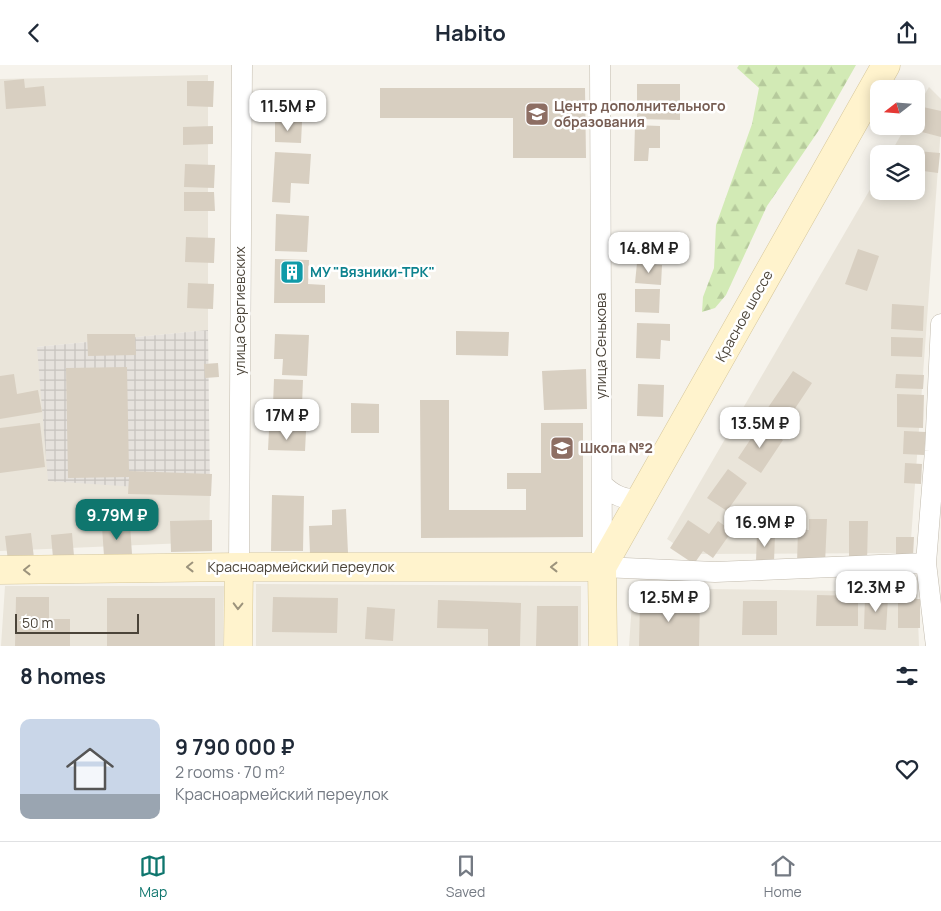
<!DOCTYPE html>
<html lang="en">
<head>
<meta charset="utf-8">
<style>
	:root { --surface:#fff; --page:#f2f2f3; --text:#1f2937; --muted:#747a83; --line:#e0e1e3; --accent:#0f766e }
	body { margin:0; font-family:Manrope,sans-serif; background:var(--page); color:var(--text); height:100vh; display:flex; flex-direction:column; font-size:19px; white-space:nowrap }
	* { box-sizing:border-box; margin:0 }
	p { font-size:16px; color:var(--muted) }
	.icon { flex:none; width:28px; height:28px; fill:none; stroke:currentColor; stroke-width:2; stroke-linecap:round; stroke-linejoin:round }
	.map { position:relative; height:581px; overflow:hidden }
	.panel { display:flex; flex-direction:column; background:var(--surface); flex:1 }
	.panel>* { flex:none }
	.needle { width:32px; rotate:253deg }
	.controls { position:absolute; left:870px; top:15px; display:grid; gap:10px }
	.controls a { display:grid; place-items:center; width:55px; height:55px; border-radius:10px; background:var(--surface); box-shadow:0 2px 12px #0003; font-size:25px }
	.scale { position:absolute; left:15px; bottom:12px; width:124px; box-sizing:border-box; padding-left:5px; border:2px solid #4b4439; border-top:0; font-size:14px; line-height:18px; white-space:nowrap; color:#4b4439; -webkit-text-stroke:4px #fff; paint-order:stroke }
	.price { position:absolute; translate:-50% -42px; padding:0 11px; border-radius:10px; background:#fff; color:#222; font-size:16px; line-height:32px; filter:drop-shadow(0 1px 2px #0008) }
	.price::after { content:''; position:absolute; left:50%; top:30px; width:15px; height:11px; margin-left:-8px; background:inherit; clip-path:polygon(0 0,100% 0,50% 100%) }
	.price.selected { background:var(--accent); color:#fff }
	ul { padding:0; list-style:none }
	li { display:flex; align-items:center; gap:15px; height:125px; padding:0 20px }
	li+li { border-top:1px solid var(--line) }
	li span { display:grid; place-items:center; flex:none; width:140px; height:100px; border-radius:10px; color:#555 }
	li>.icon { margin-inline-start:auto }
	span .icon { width:60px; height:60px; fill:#fffc; stroke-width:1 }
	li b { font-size:21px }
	h2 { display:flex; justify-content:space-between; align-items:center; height:60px; padding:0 20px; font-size:21px }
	header { display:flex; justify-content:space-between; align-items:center; height:65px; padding:0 20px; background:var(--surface); font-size:22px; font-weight:700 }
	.dock { display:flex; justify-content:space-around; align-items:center; height:70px; border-top:1px solid var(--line); background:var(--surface); font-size:14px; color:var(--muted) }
	.dock a { display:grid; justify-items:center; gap:2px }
	.dock .selected { color:var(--accent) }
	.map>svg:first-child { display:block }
	.residential { fill:#eae5da }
	.industrial { fill:url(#industrial-grid) }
	.forest { fill:url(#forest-firs) }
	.building { fill:#d8cfc1 }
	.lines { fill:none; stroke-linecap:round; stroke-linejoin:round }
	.street-casing { stroke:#c2bbae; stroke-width:21 }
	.secondary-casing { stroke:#d6c79b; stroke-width:29 }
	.street { stroke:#fff; stroke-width:20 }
	.secondary { stroke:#fff3cd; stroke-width:28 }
	.oneway { stroke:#9c937c }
	.labels { text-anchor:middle; stroke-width:5; stroke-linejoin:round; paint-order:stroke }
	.education-label { font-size:14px; font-weight:bold; fill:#785e54; stroke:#fff; text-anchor:start }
	.culture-label { font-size:14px; font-weight:bold; fill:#0d838f; stroke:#fff; text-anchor:start }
	.street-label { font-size:14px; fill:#4b4439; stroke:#fff }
</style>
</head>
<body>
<header><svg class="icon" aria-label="back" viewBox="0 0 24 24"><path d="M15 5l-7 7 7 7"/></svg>Habito<svg class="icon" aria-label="share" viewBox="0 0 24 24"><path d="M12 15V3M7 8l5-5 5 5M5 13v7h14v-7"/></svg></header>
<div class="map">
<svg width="941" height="581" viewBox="0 0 941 581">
	<defs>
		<pattern id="industrial-grid" width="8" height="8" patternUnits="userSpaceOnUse" patternTransform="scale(1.25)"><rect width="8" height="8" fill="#e6e2dd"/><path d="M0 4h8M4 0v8" fill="none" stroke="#c7c3be"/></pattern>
		<pattern id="forest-firs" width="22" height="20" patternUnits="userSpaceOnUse" patternTransform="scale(1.25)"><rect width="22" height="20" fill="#d2eab5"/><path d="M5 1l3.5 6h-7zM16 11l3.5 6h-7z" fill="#b6ca9c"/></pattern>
	</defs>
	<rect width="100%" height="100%" fill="#f6f3ec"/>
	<path class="residential" d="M208,10V265L37,282L210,427L209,477L0,486V14Z
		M929,22L941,34V62L910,488L690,489L667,474L879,109V126H916V89H890L906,61H916V44Z
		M256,519L581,521V581H256Z
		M5,521H224L223,581H1Z
		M633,523L917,527L919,581H629Z"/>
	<path class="industrial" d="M208,265L210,427L48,416L37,282Z"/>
	<path class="forest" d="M739,0H856L819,65L767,141L726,230L715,243L702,247L703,232L714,203L716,160L752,59L759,23L737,3Z"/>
	<path class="building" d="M24,14L25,23L44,21L46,41L6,44L4,16Z
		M187,16H214L213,42L187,41Z
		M637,19H680V55L637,54Z
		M380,23H585L586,93H513V53H380Z
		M275,25L302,26L301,49L274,48Z
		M923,42L941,46V72L918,66Z
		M275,56L302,57L301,78L275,77Z
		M635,60L660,61V83H649L648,96H634Z
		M213,61V79L183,80V62Z
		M917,86L940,88L938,108L916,105Z
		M275,87L311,89L309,119L291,118L290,138L272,137Z
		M185,99L215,100L214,123L184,122Z
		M184,127H214L215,146H184Z
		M276,149L309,151L307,187L275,186Z
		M186,172L215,173L214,198L185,197Z
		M858,184L879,191L867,226L845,219Z
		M275,194L309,195L308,219L325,220V238H274Z
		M637,198L662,200L661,220L635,218Z
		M188,218L214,219L213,244L187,243Z
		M635,224H660L659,248L635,247Z
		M892,239L924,241L923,266L891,264Z
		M637,258L670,259V276L661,275L660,294L636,293Z
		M456,266L509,267L508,291L456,290Z
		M87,269H135L136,290L88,291Z
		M275,269L309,270L307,311L282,310L283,294H274Z
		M891,272L923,273L922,292L891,291Z
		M218,298L219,312L205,313L204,299Z
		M127,302L129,406L212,409L211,431L128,429L129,412L68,413L66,303Z
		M586,304L587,344L544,345L542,306Z
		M793,306L812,318L784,360L765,347Z
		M14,309L17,329L38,325L42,347L0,354V311Z
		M896,309L924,310L923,324L895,323Z
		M274,314L303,315L302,340H273Z
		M638,319L664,320L663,352L637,351Z
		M897,329L924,330L923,363L897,362Z
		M420,335H449V445H526V424H507V408H541V358H583V472L421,473Z
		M351,338L379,339V368H351Z
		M40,358L45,402L0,408V363Z
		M760,360L783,375L761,408L738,393Z
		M269,365L306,366L305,386L268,385Z
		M904,366L926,367L924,390L903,389Z
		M905,398L922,399L921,419L904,418Z
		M728,404L747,418L727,446L707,433Z
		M272,430L304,431L303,486H271Z
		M346,444L348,488L310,489L309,461L332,460V445Z
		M809,454H827L825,499L797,498L798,465H809Z
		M212,455V486L171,487L170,456Z
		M688,455L709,469L718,456L732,466L713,493L703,486L694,499L670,483Z
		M849,456H868L867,498H849Z
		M130,460L132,489L104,491L102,462Z
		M31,468L34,493L8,496L5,471Z
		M72,468L74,491L53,493L51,470Z
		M757,468L775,469L774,497H756Z
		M896,472H914L913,491L896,490Z
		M817,530L858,531V561H816Z
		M865,531L888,533L886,565L864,564Z
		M16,532H49V554H70V581H15Z
		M273,532L338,533L337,568L272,567Z
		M107,533H215V581H107Z
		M640,534L700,535L699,581H639Z
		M898,534H920V563H898Z
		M438,535L521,538L520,581H488V564L437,563Z
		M743,536H777V570H742Z
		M537,541H578V581H536Z
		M367,542L395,544L393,576L365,574Z"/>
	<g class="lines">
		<g class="street-casing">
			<path id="street" d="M600,0L602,502L715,507L926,498
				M602,419C614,431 623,434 640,435
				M239,502L242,0
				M936,581L926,498L935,386L941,259"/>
		</g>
		<g class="secondary-casing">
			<path id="secondary" d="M602,502L886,0
				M602,502L603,581
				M0,505L239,502H602
				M238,581L239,502"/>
		</g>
		<use href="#street" class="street"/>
		<use href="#secondary" class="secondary"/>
	</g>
	<defs><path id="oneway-chevron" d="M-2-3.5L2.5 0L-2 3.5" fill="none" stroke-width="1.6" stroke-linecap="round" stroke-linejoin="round" transform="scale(1.25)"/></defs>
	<g class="oneway">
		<use href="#oneway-chevron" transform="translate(190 502) rotate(179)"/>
		<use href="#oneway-chevron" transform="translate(554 502) rotate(-180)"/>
		<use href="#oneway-chevron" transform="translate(27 505) rotate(179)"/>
		<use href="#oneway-chevron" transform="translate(238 541) rotate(91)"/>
	</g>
	<defs>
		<g id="school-square" transform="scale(1.25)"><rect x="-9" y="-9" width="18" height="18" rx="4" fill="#8d6e63" stroke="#fff"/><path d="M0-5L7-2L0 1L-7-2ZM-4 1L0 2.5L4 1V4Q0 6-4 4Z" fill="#fff"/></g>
		<g id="building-square" transform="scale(1.25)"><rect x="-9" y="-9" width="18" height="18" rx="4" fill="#0f9aa8" stroke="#fff"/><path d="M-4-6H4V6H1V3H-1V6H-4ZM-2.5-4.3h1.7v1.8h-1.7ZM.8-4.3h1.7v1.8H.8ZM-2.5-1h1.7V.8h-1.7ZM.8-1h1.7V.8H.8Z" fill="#fff"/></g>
	</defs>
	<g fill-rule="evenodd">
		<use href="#school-square" x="537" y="49"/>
		<use href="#building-square" x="292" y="207"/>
		<use href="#school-square" x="562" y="383"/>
	</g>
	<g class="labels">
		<g class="education-label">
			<text x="554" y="46">Центр дополнительного<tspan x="554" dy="16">образования</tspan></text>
			<text x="580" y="388">Школа №2</text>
		</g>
		<g class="culture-label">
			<text x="310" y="212">МУ "Вязники-ТРК"</text>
		</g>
		<g class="street-label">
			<text transform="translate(240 246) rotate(-90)" y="5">улица Сергиевских</text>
			<text transform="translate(744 251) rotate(-61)" y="5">Красное шоссе</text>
			<text transform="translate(601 281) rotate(-90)" y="5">улица Сенькова</text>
			<text x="301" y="507">Красноармейский переулок</text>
		</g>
	</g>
</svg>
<div class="controls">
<a><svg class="needle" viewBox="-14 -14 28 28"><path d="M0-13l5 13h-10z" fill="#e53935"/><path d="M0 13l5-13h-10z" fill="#747a83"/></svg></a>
<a><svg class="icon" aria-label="layers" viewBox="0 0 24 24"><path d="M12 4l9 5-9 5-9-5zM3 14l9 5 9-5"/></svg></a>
</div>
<div class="scale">50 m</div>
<b class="price" style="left:288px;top:67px">11.5M ₽</b>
<b class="price" style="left:649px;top:209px">14.8M ₽</b>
<b class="price" style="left:287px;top:376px">17M ₽</b>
<b class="price" style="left:760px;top:384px">13.5M ₽</b>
<b class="price selected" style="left:117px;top:476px">9.79M ₽</b>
<b class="price" style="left:765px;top:483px">16.9M ₽</b>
<b class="price" style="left:876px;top:548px">12.3M ₽</b>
<b class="price" style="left:669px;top:558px">12.5M ₽</b>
</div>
<section class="panel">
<h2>8 homes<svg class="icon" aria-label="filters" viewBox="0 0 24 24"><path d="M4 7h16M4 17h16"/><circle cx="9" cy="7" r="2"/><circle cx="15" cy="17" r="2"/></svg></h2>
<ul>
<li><span style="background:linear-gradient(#c9d6e8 75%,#9aa5b1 0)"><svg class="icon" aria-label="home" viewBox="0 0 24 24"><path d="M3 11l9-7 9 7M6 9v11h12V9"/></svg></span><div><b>9 790 000 ₽</b><p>2 rooms · 70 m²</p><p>Красноармейский переулок</p></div><svg class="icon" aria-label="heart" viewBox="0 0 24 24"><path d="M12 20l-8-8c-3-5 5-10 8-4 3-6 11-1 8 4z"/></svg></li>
</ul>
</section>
<nav class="dock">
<a class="selected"><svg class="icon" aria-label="map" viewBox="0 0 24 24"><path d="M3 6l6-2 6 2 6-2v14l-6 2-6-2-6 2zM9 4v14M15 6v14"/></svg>Map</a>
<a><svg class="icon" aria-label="saved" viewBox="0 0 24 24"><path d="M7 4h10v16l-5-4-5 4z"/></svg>Saved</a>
<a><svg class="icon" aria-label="home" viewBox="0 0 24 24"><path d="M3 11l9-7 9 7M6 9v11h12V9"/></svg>Home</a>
</nav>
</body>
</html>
